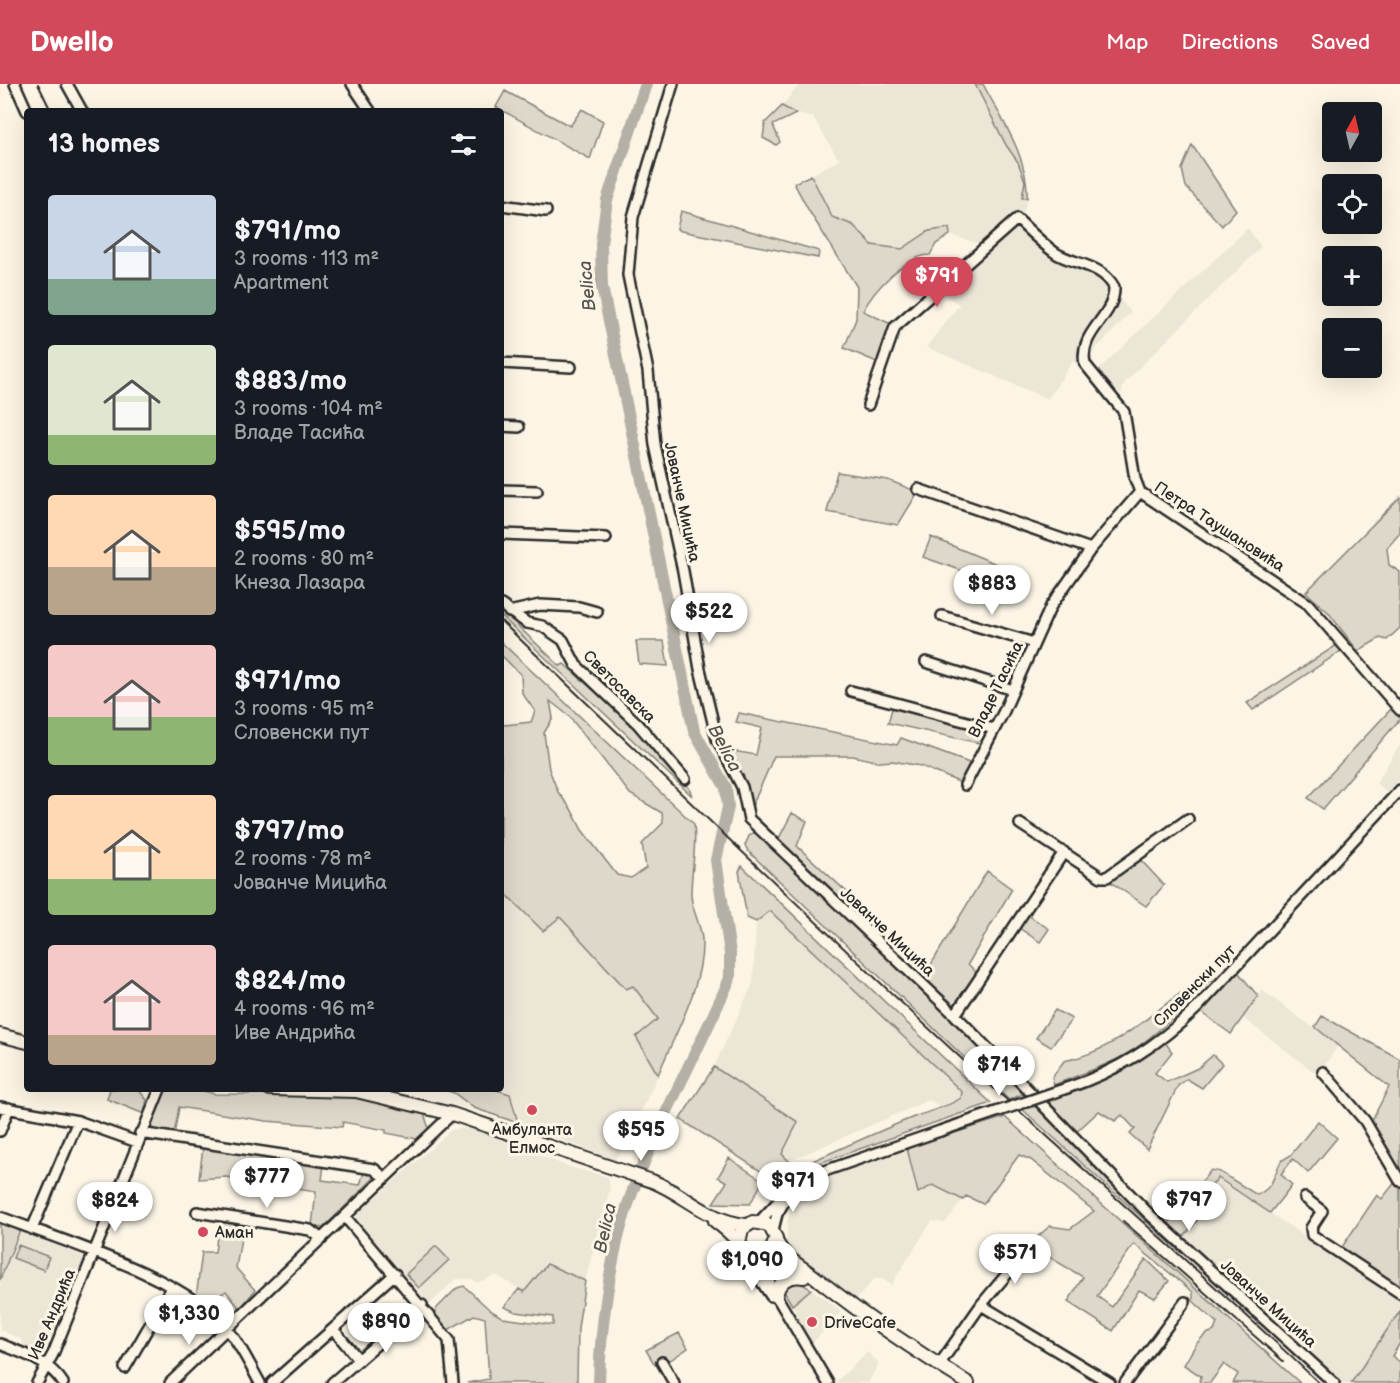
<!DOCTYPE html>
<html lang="en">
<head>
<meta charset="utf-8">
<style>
	:root { --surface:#171b24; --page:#20242c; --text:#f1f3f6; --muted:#9ea1a6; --accent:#d1495b }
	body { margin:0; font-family:"Balsamiq Sans",sans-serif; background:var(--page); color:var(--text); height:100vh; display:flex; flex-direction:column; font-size:22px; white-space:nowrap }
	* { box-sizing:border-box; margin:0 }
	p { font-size:20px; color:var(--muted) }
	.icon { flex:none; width:33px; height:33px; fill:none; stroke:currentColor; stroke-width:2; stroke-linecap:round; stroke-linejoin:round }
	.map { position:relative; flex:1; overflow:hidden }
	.sheet { position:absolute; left:24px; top:24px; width:480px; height:984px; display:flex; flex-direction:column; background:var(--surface); border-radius:6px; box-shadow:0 6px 24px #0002 }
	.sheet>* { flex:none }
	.needle { width:39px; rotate:8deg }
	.buttons { position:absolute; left:1322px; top:18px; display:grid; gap:12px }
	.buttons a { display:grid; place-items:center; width:60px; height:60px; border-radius:6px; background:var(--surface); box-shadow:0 6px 24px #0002; font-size:30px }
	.price { position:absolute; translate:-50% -51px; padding:0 14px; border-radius:21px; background:#fff; color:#222; font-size:20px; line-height:39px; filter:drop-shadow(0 2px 3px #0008) }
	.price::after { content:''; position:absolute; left:50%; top:36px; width:18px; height:14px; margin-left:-9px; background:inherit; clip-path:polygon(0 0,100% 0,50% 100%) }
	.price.selected { background:var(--accent); color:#fff }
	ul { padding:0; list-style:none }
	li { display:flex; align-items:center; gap:18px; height:150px; padding:0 24px }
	li span { display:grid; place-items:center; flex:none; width:168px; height:120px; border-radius:6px; color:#555 }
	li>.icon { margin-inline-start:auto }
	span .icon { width:72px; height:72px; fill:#fffc; stroke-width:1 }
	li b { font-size:26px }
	h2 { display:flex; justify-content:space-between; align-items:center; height:72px; padding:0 24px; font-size:26px }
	header { display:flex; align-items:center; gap:36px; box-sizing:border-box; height:84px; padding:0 30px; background:var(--accent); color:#fff }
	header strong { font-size:28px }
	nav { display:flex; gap:33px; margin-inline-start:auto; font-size:21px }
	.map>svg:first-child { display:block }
	.built { fill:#ece6d7 }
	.green { fill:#ded8ca; stroke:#84827a; stroke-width:1.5; fill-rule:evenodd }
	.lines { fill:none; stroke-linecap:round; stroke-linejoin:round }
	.river { stroke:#b4b0a5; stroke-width:12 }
	.minor-casing { stroke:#2b2b2b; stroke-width:14 }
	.major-casing { stroke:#2b2b2b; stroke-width:16 }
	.minor { stroke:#fcf5e5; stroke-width:9 }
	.major { stroke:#fcf5e5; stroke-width:12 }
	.rail { stroke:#2b2b2b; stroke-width:2 }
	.minor-bridge-casing { stroke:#2b2b2b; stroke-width:14; stroke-linecap:butt }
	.minor-bridge { stroke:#fcf5e5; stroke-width:9 }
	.poi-dot { fill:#d1495b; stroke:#fcf5e5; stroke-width:2 }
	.labels { text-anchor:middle; stroke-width:6; stroke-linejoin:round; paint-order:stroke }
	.street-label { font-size:16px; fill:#2b2b2b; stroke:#fcf5e5 }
	.poi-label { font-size:16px; fill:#2b2b2b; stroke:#fcf5e5; text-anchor:start }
	.water-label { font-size:18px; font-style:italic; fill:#545350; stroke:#fcf5e5 }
</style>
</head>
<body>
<header>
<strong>Dwello</strong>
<nav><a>Map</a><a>Directions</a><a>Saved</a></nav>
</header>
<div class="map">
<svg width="1400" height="1299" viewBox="0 0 1400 1299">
	<rect width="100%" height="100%" fill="#fcf5e5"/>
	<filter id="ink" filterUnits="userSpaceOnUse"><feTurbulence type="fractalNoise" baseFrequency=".0167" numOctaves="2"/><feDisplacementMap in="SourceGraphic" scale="12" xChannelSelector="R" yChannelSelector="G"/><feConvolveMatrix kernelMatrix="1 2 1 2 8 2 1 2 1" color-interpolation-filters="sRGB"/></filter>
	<g filter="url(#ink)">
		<path class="built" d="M800,0H975L1006,61L1018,77L1025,97L1022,113L1027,114L1022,135L1016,131L980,160L950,151L949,144L929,147L902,165L872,161L853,141L832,133L814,99L811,91L839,76L813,33H807L782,22Z
			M1015,141L1057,175L1099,191L1131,228L1079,283L1073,277L1048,315L926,263L959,221L942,208Z
			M1248,144L1261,163L1125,298L1121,310L1097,287Z
			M1400,661V696L1387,709L1376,699Z
			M501,805L542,847L560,833L626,905L632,902L658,935L636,953L658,991L623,1066L615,1076L518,1039L513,1016L493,1005H501Z
			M769,827L962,1008L961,1014L951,1021L941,1022L929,1016L789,1077L782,1071L798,1038L714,983L753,899L756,838Z
			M1262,906L1338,962L1318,991L1243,934Z
			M461,1044L476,1046L569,1083L608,1093L610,1104L585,1197L547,1180L524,1208L496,1191L477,1199L472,1195H456L430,1220L356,1137L358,1129L412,1081L451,1046Z
			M907,1064L918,1109L933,1101L962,1117L945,1139L932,1137L891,1201L882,1195H874L854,1218L792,1169L786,1156L789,1125L798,1114L830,1089Z
			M1218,1094L1400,1216V1227L1351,1299H1340L1181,1156L1201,1131L1193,1124Z
			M20,1146L85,1173L49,1262L36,1268L25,1262L21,1255L0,1246V1196Z
			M811,1205L841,1227L812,1260L792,1221Z
			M867,1268L879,1279L868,1299H835Z"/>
		<path class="green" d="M975,0H983C1001,35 1029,73 1027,114H1022L1025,97L1018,78L1006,61Z
			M505,7L570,42L582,25L603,37L590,75L496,23Z
			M782,22L796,30L773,41L780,58L776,61L763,54L765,39Z
			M1192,61L1236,126L1222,142L1186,103L1182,85Z
			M811,91L832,133L853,141L872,161L902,165L929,147L949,144L950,151L936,160L930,171C906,171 873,207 863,227L891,240L879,279L844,264L856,235L857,203L809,127L794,99Z
			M681,127L819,167L818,174L681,147L677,145Z
			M837,388L888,396L918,408L898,441L827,428Z
			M1400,413V449L1387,464L1389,481L1400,488V544L1387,556L1380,554L1358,567L1328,528L1306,508Z
			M931,453L1023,491L1017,506L923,473Z
			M501,526L560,582L564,580L628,637L689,704L692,712L501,532Z
			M636,557H664L668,582L639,580Z
			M501,558L694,740C697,764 691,786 691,810C691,825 701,840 702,855C704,901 675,949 658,991L636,953L658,935L633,902L626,905L560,833L543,847L501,805V639L505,641L531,638L535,627L522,609L521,591L501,571ZM550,617L569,632L630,710L662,729L663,739L642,760L646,784L631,794L617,791L582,746L571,725L558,708L549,685L544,649L553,634Z
			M1340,559L1344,565L1253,626L1247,619Z
			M893,621L985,646L987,649L983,660L888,639Z
			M1392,624L1400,635L1323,725L1308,714Z
			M739,629L897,661L901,654L972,680L961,699L921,682L892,677L880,678L853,672H774L750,727L756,736L779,754L792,729L807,737L797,762L851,812L846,823L756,740C745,715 743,690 727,666L756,671L762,644L736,638Z
			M755,748L959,940L1027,1008L1009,1016L748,767L745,761L749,752Z
			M1139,774L1164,801L1146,822L1109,797Z
			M742,782L991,1019L811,1082L810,1078C845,1063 879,1047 914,1033C929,1027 948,1023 961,1014L962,1008L770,827L756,838L747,834L739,787Z
			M987,787L1012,805L968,880L977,889L956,922L923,894Z
			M1025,829L1049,845L1040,858L1016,842Z
			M1238,888L1258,912L1231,950L1201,928Z
			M1211,890L1213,893C1186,921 1160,949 1127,970C1105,983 1077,991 1054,1001L1052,993L1064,977C1126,965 1159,917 1211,890Z
			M1055,926L1072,935L1051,963L1036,954Z
			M1322,932L1400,975V1089L1371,1038L1389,1003L1315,943Z
			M1165,958L1172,968L1155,989L1167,998L1198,984L1213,971L1222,980L1202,1004L1187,995L1178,1002L1147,1065L1130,1050L1135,1045L1122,1031L1115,1037L1099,1027L1073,1051L1046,1019L1123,987Z
			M714,983L798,1038L782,1070L789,1077L765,1090L680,1035Z
			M110,1005H138L147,1016L144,1030L107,1015Z
			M167,1005H196L215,1010L354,1011L424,1029L429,1045L417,1055L386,1049V1046L343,1038L342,1043L266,1037L179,1023L174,1051L149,1046L147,1042Z
			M442,1005H493L510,1010L518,1039L474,1024L454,1009Z
			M1038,1022L1182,1166L1181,1169L1022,1025Z
			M1005,1033L1300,1299H1233L1238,1290L1224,1280L1210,1299H1199L1201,1292L1184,1281C1192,1268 1198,1251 1214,1247L1217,1239L1193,1217V1208L1134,1160L1097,1212L1112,1223L1146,1175L1169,1197L1155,1214L1139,1206L1113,1247L1068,1218L1083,1193L1034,1164L1030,1159L1050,1142L1070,1145L1094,1127L1031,1076L1019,1071L983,1120L966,1112L963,1116L933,1101L918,1109L907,1064Z
			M1318,1037L1337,1054L1308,1089L1293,1075L1281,1090L1292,1101L1270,1129L1218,1094L1193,1124L1201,1131L1181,1156L1167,1141L1211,1086L1220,1088L1257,1111C1274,1103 1273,1093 1281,1077L1291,1071Z
			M203,1063L324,1081L322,1096L360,1101L364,1088H372L376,1092L323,1144L312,1142L316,1108L226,1093L199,1095Z
			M729,1074L763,1097L750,1120L713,1119L727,1098L718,1093Z
			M1396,1097L1400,1104V1206L1340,1166L1377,1111L1382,1115Z
			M219,1138L243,1142L236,1184L255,1206L240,1225L226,1207L207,1221L196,1214L202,1168H215Z
			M0,1139L20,1146L0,1196Z
			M18,1161L49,1173L44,1186L13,1174Z
			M436,1162L449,1176L419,1204L406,1190Z
			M547,1180L585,1197L578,1244L577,1299H467L489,1295L485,1234L474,1231L448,1246L436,1232V1225L457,1204L464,1202L490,1226L503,1234L553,1241V1233L516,1228L504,1223L519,1205L524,1208Z
			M776,1185L811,1205L792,1221L779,1199Z
			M1400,1227V1259L1392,1272L1400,1278V1299H1351Z
			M679,1249L688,1264L666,1279L664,1276L655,1281L646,1266Z"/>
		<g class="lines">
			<path class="river" d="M599,1299C600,1247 610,1172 627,1123C654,1044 697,971 730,894V869L716,776L728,723L726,704L694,647L602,203L601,160L607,116L646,0"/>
			<g class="minor-casing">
				<path id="minor" d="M15,0L27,27
					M67,0L82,27
					M352,0L370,27
					M673,0L633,133L628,191L648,287L655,361L683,487L700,585L717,655L742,703L749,735L955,931L1149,1130L1334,1299
					M501,121L546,127
					M501,279L571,283
					M868,321L895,243L1017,135C1030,147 1042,160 1057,170C1077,181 1102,181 1114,203C1115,234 1078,247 1085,280L1124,328L1135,395L1140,408L1308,520L1400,626
					M501,342L519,343
					M918,405L1091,465
					M501,406L537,407
					M501,450L606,454
					M501,521L527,539L542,542L563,556L576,581L638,640L685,695
					M509,528L540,521L579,523L597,528
					M942,532L1034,559
					M926,578L1013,606
					M851,607L994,645
					M965,701L1003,629L1051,522L1091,465L1140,408
					M1020,740L1101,793H1107L1188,735
					M955,931L1064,768
					M1323,988L1365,1037L1400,1097
					M1067,1004C1118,987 1158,961 1197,924L1400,706
					M0,1023L78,1037L137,1058
					M0,1047L9,1024
					M140,1049L374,1085L385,1094
					M1305,1114L1322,1127L1311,1144L1312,1151L1400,1209
					M197,1128L310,1146L322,1155
					M0,1133C64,1157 193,1196 232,1251C243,1266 251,1283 260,1299
					M346,1134L449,1256L453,1299
					M759,1138L786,1109L813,1091L940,1047
					M32,1145L78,1037
					M773,1146L777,1130L787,1113
					M752,1174L761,1197L771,1212
					M763,1174L771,1203L828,1299
					M981,1221L1110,1299
					M333,1245L359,1276
					M0,1260C24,1270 49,1277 63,1299
					M662,1278L674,1299
					M939,1281L981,1221L1028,1165
					M125,1284L171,1204
					M37,1299L53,1270L160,1005
					M170,1299L452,1030
					M272,1299L395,1190
					M332,1299L422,1221
					M1125,1299L1185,1218"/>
			</g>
			<g class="major-casing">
				<path id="major" d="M0,951L27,958
					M270,1005L356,1007L452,1030L652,1097C685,1110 709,1138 746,1141
					M715,1137C723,1143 731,1149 737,1157C746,1168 753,1182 770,1170L776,1154L769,1141L753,1138L742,1145L739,1159
					M776,1157C786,1177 804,1183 820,1197C868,1235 915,1267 968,1299
					M776,1212C779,1196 789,1191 804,1193"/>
			</g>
			<use href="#minor" class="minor"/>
			<use href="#major" class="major"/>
			<path class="rail" d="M38,0L51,27
				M501,537C650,679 798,823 949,963C1071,1076 1198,1184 1319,1299
				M1123,1137L1283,1277"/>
			<g class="minor-bridge-casing">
				<path id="minor-bridge" d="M940,1047L1067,1004"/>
			</g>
			<use href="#minor-bridge" class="minor-bridge"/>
		</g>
	</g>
	<g class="poi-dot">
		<circle cx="532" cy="1026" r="6"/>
		<circle cx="203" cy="1148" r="6"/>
		<circle cx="812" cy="1238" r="6"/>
	</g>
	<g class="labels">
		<g class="street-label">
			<text transform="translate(683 418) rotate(78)" y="6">Јованче Мицића</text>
			<text transform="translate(1220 442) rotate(33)" y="6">Петра Таушановића</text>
			<text transform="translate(620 602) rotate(45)" y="6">Светосавска</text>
			<text transform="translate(995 605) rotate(-64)" y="6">Владе Тасића</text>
			<text transform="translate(888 847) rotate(43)" y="6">Јованче Мицића</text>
			<text transform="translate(1194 901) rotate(-45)" y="6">Словенски пут</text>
			<text transform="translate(1269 1219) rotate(42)" y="6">Јованче Мицића</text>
			<text transform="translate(51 1230) rotate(-67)" y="6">Иве Андрића</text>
		</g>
		<g class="poi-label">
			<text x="532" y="1051" text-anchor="middle">Амбуланта<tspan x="532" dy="18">Елмос</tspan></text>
			<text x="215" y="1154">Аман</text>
			<text x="824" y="1244">DriveCafe</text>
		</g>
		<g class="water-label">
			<text transform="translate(587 202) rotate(-96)" y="6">Belica</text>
			<text transform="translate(725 664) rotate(62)" y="6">Belica</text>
			<text transform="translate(605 1144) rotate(-78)" y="6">Belica</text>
		</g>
	</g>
</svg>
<div class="buttons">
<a><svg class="needle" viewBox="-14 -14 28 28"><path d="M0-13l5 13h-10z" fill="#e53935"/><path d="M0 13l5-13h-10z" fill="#9ea1a6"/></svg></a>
<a><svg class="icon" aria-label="locate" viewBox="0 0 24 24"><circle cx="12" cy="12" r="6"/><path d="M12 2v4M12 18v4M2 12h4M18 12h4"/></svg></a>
<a>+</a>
<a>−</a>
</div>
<b class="price selected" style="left:937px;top:224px">$791</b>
<b class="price" style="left:992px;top:532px">$883</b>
<b class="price" style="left:709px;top:560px">$522</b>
<b class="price" style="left:999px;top:1013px">$714</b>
<b class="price" style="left:641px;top:1078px">$595</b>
<b class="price" style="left:267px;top:1125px">$777</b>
<b class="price" style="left:793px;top:1129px">$971</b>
<b class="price" style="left:1189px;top:1148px">$797</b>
<b class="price" style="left:115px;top:1149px">$824</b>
<b class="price" style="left:1015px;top:1201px">$571</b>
<b class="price" style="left:752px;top:1208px">$1,090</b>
<b class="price" style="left:189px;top:1262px">$1,330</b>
<b class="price" style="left:386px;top:1270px">$890</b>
<section class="sheet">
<h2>13 homes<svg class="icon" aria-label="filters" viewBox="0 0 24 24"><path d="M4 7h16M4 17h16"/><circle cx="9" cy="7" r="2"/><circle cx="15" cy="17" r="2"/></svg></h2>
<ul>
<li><span style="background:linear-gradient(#c9d6e8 70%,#7fa58c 0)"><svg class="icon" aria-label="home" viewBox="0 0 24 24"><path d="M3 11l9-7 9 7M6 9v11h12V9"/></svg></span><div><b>$791/mo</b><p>3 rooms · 113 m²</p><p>Apartment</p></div></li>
<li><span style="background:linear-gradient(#dfe7d0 75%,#8fb573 0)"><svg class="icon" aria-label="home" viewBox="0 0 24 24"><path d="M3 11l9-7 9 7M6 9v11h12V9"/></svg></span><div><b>$883/mo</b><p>3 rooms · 104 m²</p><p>Владе Тасића</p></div></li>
<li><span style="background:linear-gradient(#ffd9b3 60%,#b9a48a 0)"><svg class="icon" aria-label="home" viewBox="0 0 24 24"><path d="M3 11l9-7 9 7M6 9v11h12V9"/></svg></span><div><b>$595/mo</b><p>2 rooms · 80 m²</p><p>Кнеза Лазара</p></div></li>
<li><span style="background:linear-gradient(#f6c9c9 60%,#8fb573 0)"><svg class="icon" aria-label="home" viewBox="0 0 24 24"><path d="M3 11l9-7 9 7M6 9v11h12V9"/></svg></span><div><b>$971/mo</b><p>3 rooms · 95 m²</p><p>Словенски пут</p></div></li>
<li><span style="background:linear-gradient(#ffd9b3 70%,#8fb573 0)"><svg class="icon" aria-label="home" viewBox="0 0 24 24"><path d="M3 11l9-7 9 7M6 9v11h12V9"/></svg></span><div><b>$797/mo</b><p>2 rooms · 78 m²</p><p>Јованче Мицића</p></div></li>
<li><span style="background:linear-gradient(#f6c9c9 75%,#b9a48a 0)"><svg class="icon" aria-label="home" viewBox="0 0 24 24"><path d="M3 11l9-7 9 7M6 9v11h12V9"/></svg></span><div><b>$824/mo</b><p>4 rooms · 96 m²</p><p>Иве Андрића</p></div></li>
</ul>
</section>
</div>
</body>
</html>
